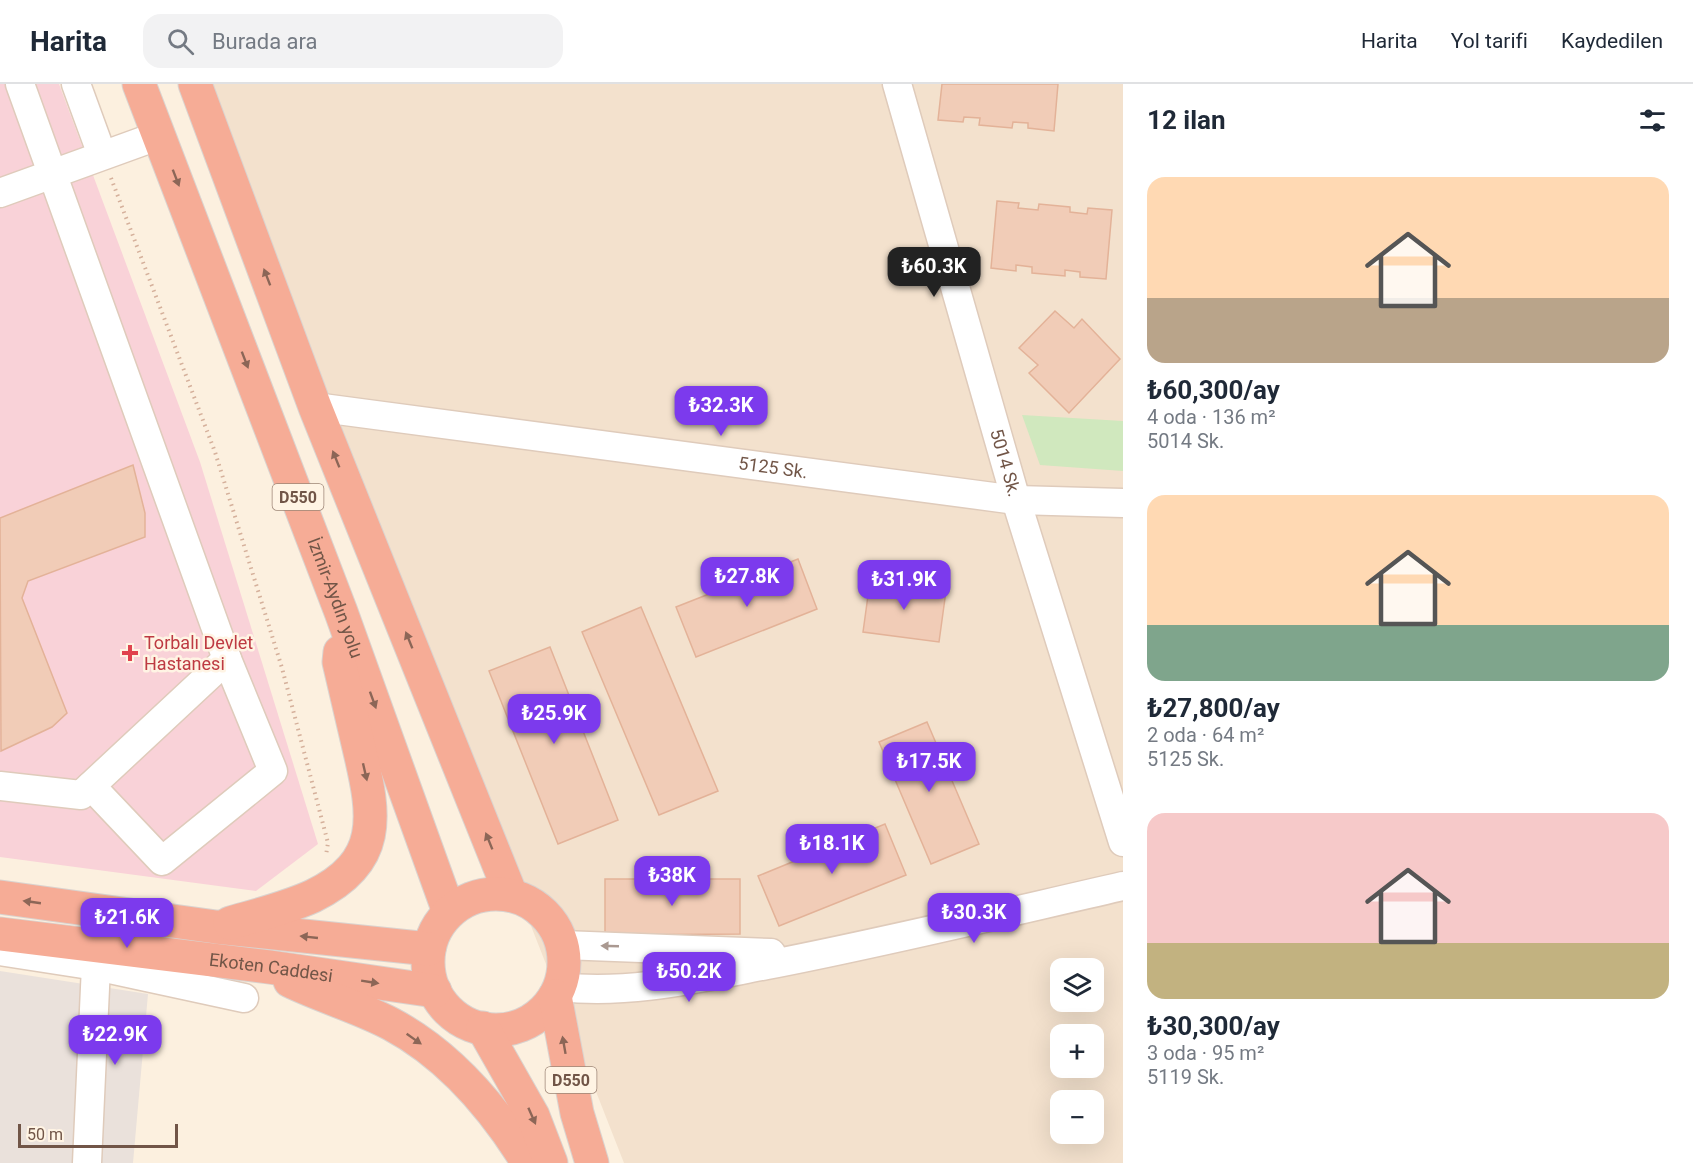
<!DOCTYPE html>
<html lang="tr">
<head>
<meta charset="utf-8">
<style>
	:root { --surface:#fff; --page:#f2f2f3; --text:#1f2937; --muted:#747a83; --line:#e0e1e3; --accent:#7c3aed }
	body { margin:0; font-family:Roboto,sans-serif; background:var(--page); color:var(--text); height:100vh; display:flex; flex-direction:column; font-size:22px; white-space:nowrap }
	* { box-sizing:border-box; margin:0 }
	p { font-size:20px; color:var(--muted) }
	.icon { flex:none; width:33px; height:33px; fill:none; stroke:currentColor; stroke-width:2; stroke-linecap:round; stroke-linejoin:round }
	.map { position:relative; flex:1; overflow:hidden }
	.side { display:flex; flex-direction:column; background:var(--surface); width:570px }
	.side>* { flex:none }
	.tools { position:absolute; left:1050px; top:874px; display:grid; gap:12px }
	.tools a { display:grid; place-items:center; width:54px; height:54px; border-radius:12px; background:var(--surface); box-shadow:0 6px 24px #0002; font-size:30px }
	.scale { position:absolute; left:18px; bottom:15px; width:160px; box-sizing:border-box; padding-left:6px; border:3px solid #715547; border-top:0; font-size:16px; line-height:21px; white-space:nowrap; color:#715547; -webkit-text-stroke:4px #fff4e4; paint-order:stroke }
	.price { position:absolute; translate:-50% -51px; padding:0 14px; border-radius:12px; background:var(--accent); color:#fff; font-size:20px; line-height:39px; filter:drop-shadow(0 2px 3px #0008) }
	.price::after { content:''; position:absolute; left:50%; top:36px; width:18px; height:14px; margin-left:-9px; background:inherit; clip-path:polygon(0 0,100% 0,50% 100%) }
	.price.selected { background:#222; color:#fff }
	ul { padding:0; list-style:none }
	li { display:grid; align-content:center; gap:12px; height:318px; padding:0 24px }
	li span { display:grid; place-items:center; height:186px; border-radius:18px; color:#555 }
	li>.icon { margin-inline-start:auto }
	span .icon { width:108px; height:108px; fill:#fffc; stroke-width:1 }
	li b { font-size:26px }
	h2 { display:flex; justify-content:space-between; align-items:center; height:72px; padding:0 24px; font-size:26px }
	header { display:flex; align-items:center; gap:36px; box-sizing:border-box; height:84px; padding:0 30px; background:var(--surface); border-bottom:2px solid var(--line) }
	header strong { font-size:28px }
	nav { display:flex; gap:33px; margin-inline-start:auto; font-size:21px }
	.search { width:420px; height:54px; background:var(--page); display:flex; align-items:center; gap:15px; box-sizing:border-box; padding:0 21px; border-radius:18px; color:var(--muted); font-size:22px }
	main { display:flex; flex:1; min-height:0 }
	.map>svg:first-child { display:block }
	.residential { fill:#f3e1cd; fill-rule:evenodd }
	.industrial { fill:#eae1db }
	.medical { fill:#f9d2d8 }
	.green { fill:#d0e8be }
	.building { fill:#f1ccb7; stroke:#e3b298; stroke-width:1.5 }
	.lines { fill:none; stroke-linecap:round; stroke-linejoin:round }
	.minor-casing { stroke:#dfcbbb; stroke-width:31 }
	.highway-casing { stroke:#dad3cf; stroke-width:35 }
	.path { stroke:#d5b09b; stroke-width:4; stroke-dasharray:1.5 4.5; stroke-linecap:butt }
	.minor { stroke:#fff; stroke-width:28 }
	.highway { stroke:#f6ac96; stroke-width:33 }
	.oneway { fill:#8c6657 }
	.oneway2 { fill:#aa9991 }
	.health-dot { fill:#e0444e; stroke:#fff4e4; stroke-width:2 }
	.labels { text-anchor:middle; stroke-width:5; stroke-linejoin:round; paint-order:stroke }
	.shield { fill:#fff4e4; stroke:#9c8576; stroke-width:1.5 }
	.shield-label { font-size:16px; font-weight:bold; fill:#715547 }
	.street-label { font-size:18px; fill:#715547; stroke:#fff4e4 }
	.health-label { font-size:18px; fill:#be3a42; stroke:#fff4e4; text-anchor:start }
</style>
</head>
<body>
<header>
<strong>Harita</strong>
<div class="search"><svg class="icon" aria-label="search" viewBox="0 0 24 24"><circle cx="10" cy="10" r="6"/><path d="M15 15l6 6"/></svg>Burada ara</div>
<nav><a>Harita</a><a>Yol tarifi</a><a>Kaydedilen</a></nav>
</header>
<main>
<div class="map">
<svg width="1123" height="1079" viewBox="0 0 1123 1079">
	<rect width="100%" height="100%" fill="#fcf0df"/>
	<path class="residential" d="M183,0H1123V1079H624L513,796ZM1060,885H1094V918H1060ZM1060,951H1094V984H1060ZM1060,1017H1094V1050H1060Z"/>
	<path class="industrial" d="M0,887L148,910L133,1079H0Z"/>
	<path class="medical" d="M0,0H59L200,378L318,760L256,807L0,773Z"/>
	<path class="green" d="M1022,331L1123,337V387L1040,381Z"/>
	<path class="building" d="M942,0H1058L1054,47L1028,44V39L1013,38L1012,44L979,41L980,34L964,33L963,38L938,36Z
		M997,117L1019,119L1018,124L1038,126L1039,120L1070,123V128L1087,130L1088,124L1112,126L1106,195L1080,193V188L1065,186V192L1032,189V183L1016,181V187L991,184Z
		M1055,227L1074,244L1082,235L1120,275L1069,329L1029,289L1038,281L1019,264Z
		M133,381L145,429V453L28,497L22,514L67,629L52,643L1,667L0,434Z
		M798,475L817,525L696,573L676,523Z
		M870,497L946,507L939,558L863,548Z
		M641,523L718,707L659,731L582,548Z
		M550,563L618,736L558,760L489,587Z
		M927,638L979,760L931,780L879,658Z
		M885,740L906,791L779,842L758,792Z
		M605,795H740V850L605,851Z"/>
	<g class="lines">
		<g class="minor-casing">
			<g id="minor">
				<path d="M20,0L227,575L273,687L162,777L91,702"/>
				<path d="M76,0L102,71"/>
				<path id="s1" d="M897,0L1016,416L1123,758"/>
				<path d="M0,109L160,51"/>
				<path id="s2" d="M315,323L1016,416L1123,419"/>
				<path d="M0,702L81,711L227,575"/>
				<path d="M563,861L771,869"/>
				<path d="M0,867L96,882L244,914"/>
				<path d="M560,903C630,911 699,894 767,881C886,858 1005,829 1123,802"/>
				<path d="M87,1079L96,882"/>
			</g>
		</g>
		<g class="highway-casing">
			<g id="highway">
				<path id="s3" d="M139,0L341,528L449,828"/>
				<path d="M195,0L315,323L511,811"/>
				<circle cx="496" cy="878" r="68"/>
				<path d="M0,813L216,843L429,865"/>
				<path d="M230,839C258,831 287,824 313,812C383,778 375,732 360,668C353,638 346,608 339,578L340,568"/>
				<path id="s4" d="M0,850L269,883L435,907"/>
				<path d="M290,897C323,913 359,923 391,940C449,971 494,1024 528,1079"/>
				<path d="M555,912L577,1029L592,1079"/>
				<path d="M483,944L533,1032L551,1079"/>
			</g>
		</g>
		<path class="path" d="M111,94L215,368L282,584L328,759L326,771"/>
		<use href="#minor" class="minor"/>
		<use href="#highway" class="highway"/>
	</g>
	<defs><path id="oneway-solid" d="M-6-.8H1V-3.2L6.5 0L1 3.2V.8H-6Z" transform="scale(1.5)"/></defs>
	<g class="oneway">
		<use href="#oneway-solid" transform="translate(176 94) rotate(69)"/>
		<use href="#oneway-solid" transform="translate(267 193) rotate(-111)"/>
		<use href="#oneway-solid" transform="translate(245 276) rotate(69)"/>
		<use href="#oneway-solid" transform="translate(336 375) rotate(-112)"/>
		<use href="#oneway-solid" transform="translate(409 556) rotate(-112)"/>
		<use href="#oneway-solid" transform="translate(373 616) rotate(70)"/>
		<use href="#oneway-solid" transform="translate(365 688) rotate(77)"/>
		<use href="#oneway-solid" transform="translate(489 757) rotate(-112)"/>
		<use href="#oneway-solid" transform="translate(32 818) rotate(-172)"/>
		<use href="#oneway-solid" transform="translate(309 853) rotate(-174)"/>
		<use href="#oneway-solid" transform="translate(370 898) rotate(9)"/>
		<use href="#oneway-solid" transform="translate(414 955) rotate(35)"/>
		<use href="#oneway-solid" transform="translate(564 961) rotate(-100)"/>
		<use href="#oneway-solid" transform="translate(532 1032) rotate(66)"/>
	</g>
	<use class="oneway2" href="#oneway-solid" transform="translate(610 862) rotate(-178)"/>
	<path class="health-dot" d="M127 560h6v6h6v6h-6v6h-6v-6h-6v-6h6z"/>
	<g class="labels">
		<g class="shield">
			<rect x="272.5" y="400" width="51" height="26" rx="4.5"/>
			<rect x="545.5" y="983" width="51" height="26" rx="4.5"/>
		</g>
		<g class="shield-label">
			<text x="298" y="419">D550</text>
			<text x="571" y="1002">D550</text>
		</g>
		<g class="street-label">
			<text dy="6" stroke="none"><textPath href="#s1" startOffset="394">5014 Sk.</textPath></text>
			<text dy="6" stroke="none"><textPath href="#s2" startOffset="462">5125 Sk.</textPath></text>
			<text dy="6" stroke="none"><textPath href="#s3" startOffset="550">İzmir-Aydın yolu</textPath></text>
			<text dy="6" stroke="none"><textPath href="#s4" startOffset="273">Ekoten Caddesi</textPath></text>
		</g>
		<g class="health-label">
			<text x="144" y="565">Torbalı Devlet<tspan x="144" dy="21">Hastanesi</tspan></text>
		</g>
	</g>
</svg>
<div class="tools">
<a><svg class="icon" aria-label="layers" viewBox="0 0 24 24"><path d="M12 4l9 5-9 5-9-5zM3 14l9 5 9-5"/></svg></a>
<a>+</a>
<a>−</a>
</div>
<div class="scale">50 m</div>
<b class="price selected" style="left:934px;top:214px">₺60.3K</b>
<b class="price" style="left:721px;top:353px">₺32.3K</b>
<b class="price" style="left:747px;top:524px">₺27.8K</b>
<b class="price" style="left:904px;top:527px">₺31.9K</b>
<b class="price" style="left:554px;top:661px">₺25.9K</b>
<b class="price" style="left:929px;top:709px">₺17.5K</b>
<b class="price" style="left:832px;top:791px">₺18.1K</b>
<b class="price" style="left:672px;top:823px">₺38K</b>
<b class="price" style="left:974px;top:860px">₺30.3K</b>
<b class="price" style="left:127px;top:865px">₺21.6K</b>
<b class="price" style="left:689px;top:919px">₺50.2K</b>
<b class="price" style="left:115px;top:982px">₺22.9K</b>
</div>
<section class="side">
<h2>12 ilan<svg class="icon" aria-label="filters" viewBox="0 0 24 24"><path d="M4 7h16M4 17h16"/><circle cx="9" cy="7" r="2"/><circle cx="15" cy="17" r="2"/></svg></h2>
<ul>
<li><span style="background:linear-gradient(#ffd9b3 65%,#b9a48a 0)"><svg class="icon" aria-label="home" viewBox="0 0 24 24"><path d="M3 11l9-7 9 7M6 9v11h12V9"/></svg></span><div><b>₺60,300/ay</b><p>4 oda · 136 m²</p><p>5014 Sk.</p></div></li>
<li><span style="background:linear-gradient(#ffd9b3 70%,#7fa58c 0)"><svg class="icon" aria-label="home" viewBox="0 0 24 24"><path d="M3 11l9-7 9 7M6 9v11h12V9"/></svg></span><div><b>₺27,800/ay</b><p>2 oda · 64 m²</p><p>5125 Sk.</p></div></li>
<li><span style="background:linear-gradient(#f6c9c9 70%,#c2b280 0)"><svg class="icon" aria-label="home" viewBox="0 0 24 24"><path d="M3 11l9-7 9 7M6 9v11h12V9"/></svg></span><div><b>₺30,300/ay</b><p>3 oda · 95 m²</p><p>5119 Sk.</p></div></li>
</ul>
</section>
</main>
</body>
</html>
